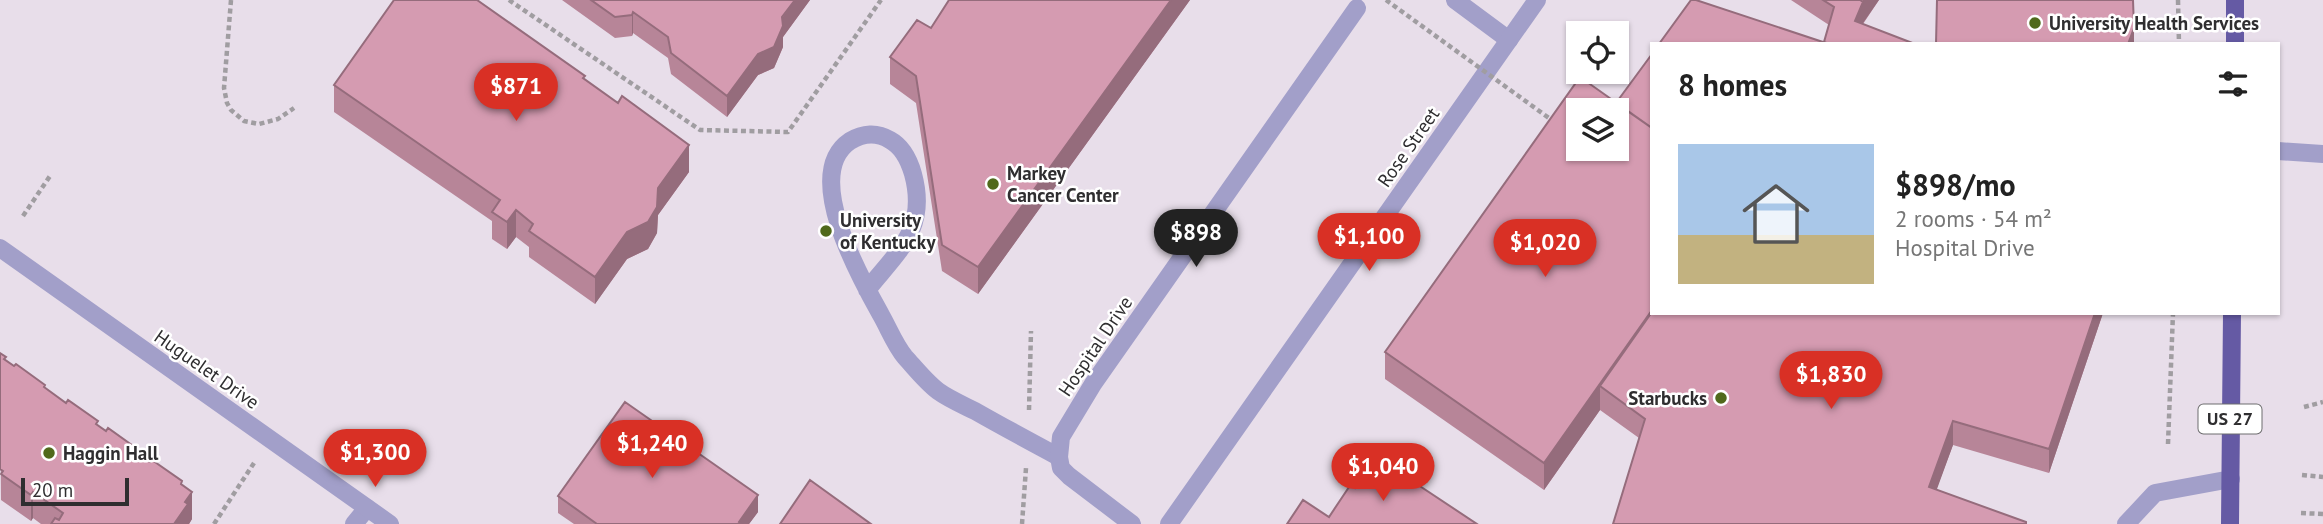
<!DOCTYPE html>
<html lang="en">
<head>
<meta charset="utf-8">
<style>
	:root { --surface:#fff; --page:#f2f2f2; --text:#222; --muted:#767676; --line:#e0e0e0; --accent:#d93025 }
	body { margin:0; font-family:"PT Sans",sans-serif; background:var(--page); color:var(--text); height:100vh; display:flex; flex-direction:column; font-size:26px; white-space:nowrap }
	* { box-sizing:border-box; margin:0 }
	p { font-size:23px; color:var(--muted) }
	.icon { flex:none; width:38px; height:38px; fill:none; stroke:currentColor; stroke-width:2; stroke-linecap:round; stroke-linejoin:round }
	.map { position:relative; flex:1; overflow:hidden }
	.details { position:absolute; left:1650px; top:42px; width:630px; height:273px; display:flex; flex-direction:column; background:var(--surface); border-radius:0px; box-shadow:0 2px 5px #0004 }
	.details>* { flex:none }
	.controls { position:absolute; left:1566px; top:21px; display:grid; gap:14px }
	.controls a { display:grid; place-items:center; width:63px; height:63px; border-radius:0px; background:var(--surface); box-shadow:0 2px 5px #0004; font-size:35px }
	.scale { position:absolute; left:21px; bottom:18px; width:108px; box-sizing:border-box; padding-left:7px; border:4px solid #2f2e30; border-top:0; font-size:19px; line-height:24px; white-space:nowrap; color:#2f2e30; -webkit-text-stroke:5px #fff; paint-order:stroke }
	.price { position:absolute; translate:-50% -60px; padding:0 16px; border-radius:24px; background:var(--accent); color:#fff; font-size:23px; line-height:46px; filter:drop-shadow(0 2px 4px #0008) }
	.price::after { content:''; position:absolute; left:50%; top:42px; width:21px; height:16px; margin-left:-10px; background:inherit; clip-path:polygon(0 0,100% 0,50% 100%) }
	.price.selected { background:#222; color:#fff }
	ul { padding:0; list-style:none }
	li { display:flex; align-items:center; gap:21px; height:175px; padding:0 28px }
	li+li { border-top:2px solid var(--line) }
	li span { display:grid; place-items:center; flex:none; width:196px; height:140px; border-radius:0px; color:#555 }
	li>.icon { margin-inline-start:auto }
	span .icon { width:84px; height:84px; fill:#fffc; stroke-width:1 }
	li b { font-size:30px }
	h2 { display:flex; justify-content:space-between; align-items:center; height:84px; padding:0 28px; font-size:30px }
	.map>svg:first-child { display:block }
	.built { fill:#e8deea; fill-rule:evenodd }
	.lines { fill:none; stroke-linecap:round; stroke-linejoin:round }
	.path { stroke:#a09da1; stroke-width:4.5; stroke-dasharray:5 3.5; stroke-linecap:butt }
	.service { stroke:#a29fc9; stroke-width:18 }
	.minor { stroke:#a29fc9; stroke-width:18 }
	.primary { stroke:#655aa4; stroke-width:18 }
	.path-bridge { stroke:#a09da1; stroke-width:4.5; stroke-dasharray:5 3.5; stroke-linecap:butt }
	.wall { fill:#b78598 }
	.shaded-wall { fill:#956c7c }
	.building { fill:#d59bb1; stroke:#956c7c; stroke-width:2; fill-rule:evenodd }
	.poi-dot { fill:#50691b; stroke:#fff; stroke-width:2.5 }
	.labels { text-anchor:middle; stroke-width:5; stroke-linejoin:round; paint-order:stroke }
	.shield { fill:#fff; stroke:#6d6d6e; stroke-width:2 }
	.shield-label { font-size:18px; font-weight:bold; fill:#2f2e30 }
	.poi-label { font-size:19px; font-weight:bold; fill:#2f2e30; stroke:#fff; text-anchor:start }
	.street-label { font-size:19px; fill:#2f2e30; stroke:#fff }
</style>
</head>
<body>
<div class="map">
<svg width="2323" height="524" viewBox="0 0 2323 524">
	<rect width="100%" height="100%" fill="#f1ecf2"/>
	<path class="built" d="M0,0H2323V524H0ZM1578,33H1617V72H1578ZM1652,44H2278V313H1652ZM1578,110H1617V149H1578Z"/>
	<g class="lines">
		<path class="path" d="M231,0L224,88L227,103L231,110L244,121L259,124L278,119L294,108
			M509,0L700,130L788,132L881,0
			M2178,0L2179,44
			M23,216L50,176
			M2304,407L2323,402
			M1029,410L1031,331
			M2168,444L2173,313
			M2302,475L2323,477
			M2301,513L2323,514
			M214,524L254,463
			M1022,524L1026,468"/>
		<path class="service" d="M1455,0L1509,40
			M2278,151L2323,154
			M867,290C898,251 928,229 913,174C909,160 903,147 890,140C877,132 863,133 850,141C801,174 861,279 881,315C889,329 895,345 905,357C915,368 926,382 938,391C949,399 963,405 975,411C1003,427 1031,442 1059,457
			M354,524L367,508
			M2126,524L2155,493L2231,479"/>
		<path class="minor" d="M0,248L390,524
			M1132,524L1069,476L1061,468L1059,457L1061,437L1093,384L1357,8
			M1169,524L1537,0"/>
		<path class="primary" d="M2235,44V0
			M2230,524L2232,313"/>
		<path class="path-bridge" d="M1386,0L1553,121"/>
	</g>
	<path class="wall" d="M562,0H810L783,37V47L774,68L758,75L727,117L671,74L668,58L633,33L632,36L615,38Z
		M1190,0L978,294L942,271L916,103L890,84V57L931,28Z
		M1791,0H1879L1863,24L1824,42L1829,25Z
		M585,79L689,172L658,215L657,233L648,249L627,259L595,304L529,257V247L516,237L507,249L492,239V221L334,112V85Z
		M1616,103L2103,313L2049,473L1953,445L1936,490L2026,524L1639,438L1600,410L1544,490L1385,379V352Z
		M0,353L6,361L182,485L192,519L189,524H41L33,518L31,521L1,500Z
		M558,496L758,512L749,524H574L558,513Z"/>
	<path class="shaded-wall" d="M795,0H810L783,37V47L774,68L758,75L727,117V96Z
		M1171,0H1190L978,294V267Z
		M1863,0H1879L1863,23L1855,42V21Z
		M633,12V33L632,36V15Z
		M2134,28V44H2128Z
		M689,145V172L658,215L657,233L648,249L627,259L595,304V277Z
		M516,210V237L507,249V222Z
		M1652,310V313L1600,386V410L1544,490V463Z
		M2095,313H2103L2049,473V449Z
		M1953,421V445L1929,511V487Z
		M33,492V518L31,521V495Z
		M192,492V519L189,524H174L185,502Z
		M758,495V512L749,524H739V522Z"/>
	<path class="building" d="M394,0H477L585,76L583,78L618,103L622,96L689,145L658,188L657,207L648,222L627,232L595,277L529,231L533,224L516,210L507,222L492,212L500,200L334,85Z
		M591,0H795L782,17L783,26L774,47L758,54L727,96L671,53L668,37L633,12L632,15L615,17Z
		M949,0H1171L978,267L942,245L916,76L890,57L917,20L931,28Z
		M1691,0H1696L1829,44H1659Z
		M1823,0H1860L1863,2L1855,21L1915,44H1829L1824,42L1834,7Z
		M1937,0H2133L2134,28L2128,44H1936Z
		M1652,54V128L1616,103Z
		M1580,77L1652,128V310L1544,463L1385,352ZM1578,110H1617V149H1578Z
		M1652,312V313H2095L2049,449L1953,421L1929,487L2026,522V524H1613L1645,419L1600,386Z
		M0,353L6,357L4,359L14,366L16,364L45,385L44,387L66,403L68,400L98,421L96,424L106,431L108,428L143,453L141,456L150,462L152,460L182,481L181,484L192,492L185,502L188,504L174,524H51L55,518L59,520L63,513L33,492L31,495L1,474L3,471L0,469Z
		M625,402L758,495L739,522L742,524H597L558,496Z
		M1376,457L1477,524H1287L1303,500L1329,517L1351,484L1355,488Z
		M810,480L871,524H780Z"/>
	<g class="poi-dot">
		<circle cx="2035" cy="23" r="7"/>
		<circle cx="993" cy="184" r="7"/>
		<circle cx="826" cy="231" r="7"/>
		<circle cx="1721" cy="398" r="7"/>
		<circle cx="49" cy="453" r="7"/>
	</g>
	<g class="labels">
		<rect class="shield" x="2198.5" y="404.5" width="63" height="29" rx="5"/>
		<g class="shield-label">
			<text x="2230" y="425">US 27</text>
		</g>
		<g class="poi-label">
			<text x="2049" y="30">University Health Services</text>
			<text x="1007" y="180">Markey<tspan x="1007" dy="22">Cancer Center</tspan></text>
			<text x="840" y="227">University<tspan x="840" dy="22">of Kentucky</tspan></text>
			<text x="1707" y="405" text-anchor="end">Starbucks</text>
			<text x="63" y="460">Haggin Hall</text>
		</g>
		<g class="street-label">
			<text transform="translate(1408 147) rotate(-55)" y="7">Rose Street</text>
			<text transform="translate(1095 346) rotate(-56)" y="7">Hospital Drive</text>
			<text transform="translate(207 369) rotate(35)" y="7">Huguelet Drive</text>
		</g>
	</g>
</svg>
<div class="controls">
<a><svg class="icon" aria-label="locate" viewBox="0 0 24 24"><circle cx="12" cy="12" r="6"/><path d="M12 2v4M12 18v4M2 12h4M18 12h4"/></svg></a>
<a><svg class="icon" aria-label="layers" viewBox="0 0 24 24"><path d="M12 4l9 5-9 5-9-5zM3 14l9 5 9-5"/></svg></a>
</div>
<div class="scale">20 m</div>
<b class="price" style="left:516px;top:123px">$871</b>
<b class="price selected" style="left:1196px;top:269px">$898</b>
<b class="price" style="left:1369px;top:273px">$1,100</b>
<b class="price" style="left:1545px;top:279px">$1,020</b>
<b class="price" style="left:1831px;top:411px">$1,830</b>
<b class="price" style="left:652px;top:480px">$1,240</b>
<b class="price" style="left:375px;top:489px">$1,300</b>
<b class="price" style="left:1383px;top:503px">$1,040</b>
<section class="details">
<h2>8 homes<svg class="icon" aria-label="filters" viewBox="0 0 24 24"><path d="M4 7h16M4 17h16"/><circle cx="9" cy="7" r="2"/><circle cx="15" cy="17" r="2"/></svg></h2>
<ul>
<li><span style="background:linear-gradient(#a9c7e8 65%,#c2b280 0)"><svg class="icon" aria-label="home" viewBox="0 0 24 24"><path d="M3 11l9-7 9 7M6 9v11h12V9"/></svg></span><div><b>$898/mo</b><p>2 rooms · 54 m²</p><p>Hospital Drive</p></div></li>
</ul>
</section>
</div>
</body>
</html>
